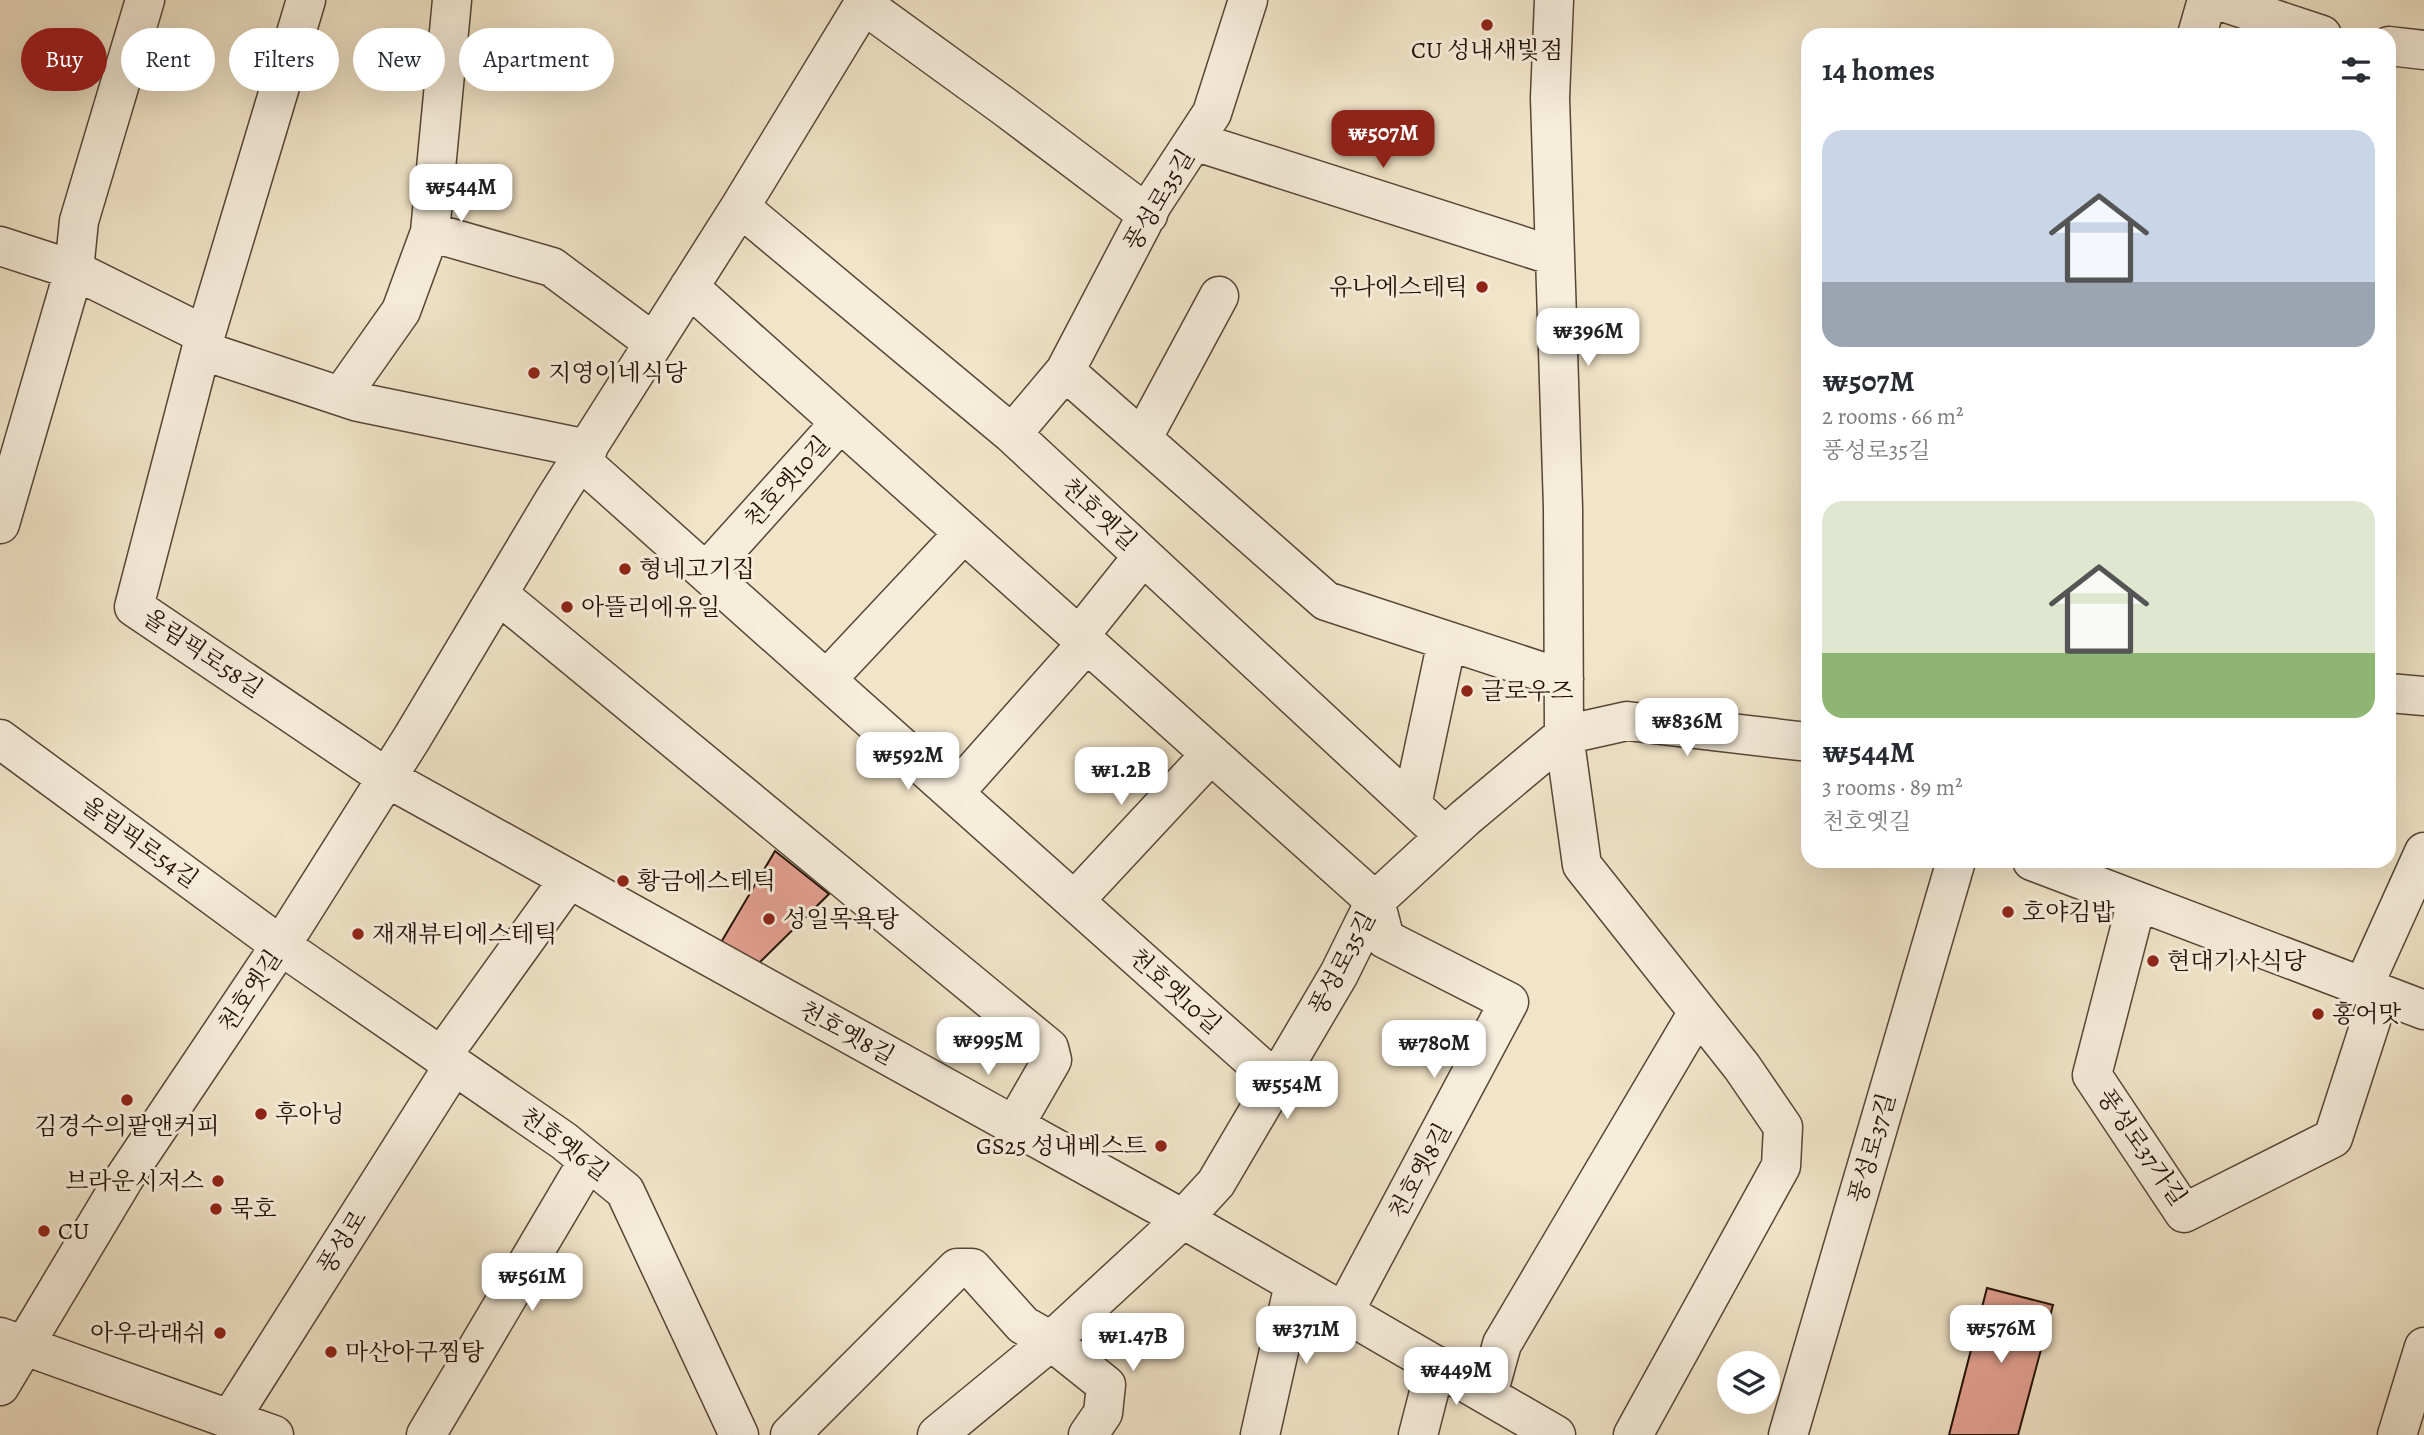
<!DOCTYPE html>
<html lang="en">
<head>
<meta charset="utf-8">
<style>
	:root { --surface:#fff; --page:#f7f7f7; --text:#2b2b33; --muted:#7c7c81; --accent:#8f2418 }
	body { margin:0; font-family:Alegreya,"Noto Serif KR",serif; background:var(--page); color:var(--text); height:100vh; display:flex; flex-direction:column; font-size:26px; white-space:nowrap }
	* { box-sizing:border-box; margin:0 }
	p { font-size:23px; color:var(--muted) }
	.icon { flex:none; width:38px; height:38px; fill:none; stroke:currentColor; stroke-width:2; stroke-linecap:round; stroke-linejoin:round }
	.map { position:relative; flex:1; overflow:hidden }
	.drawer { position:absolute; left:1801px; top:28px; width:595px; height:840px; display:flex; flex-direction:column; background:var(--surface); border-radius:21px; box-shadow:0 7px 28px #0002 }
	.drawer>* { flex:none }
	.guide { position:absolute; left:21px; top:28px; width:665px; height:63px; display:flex; gap:14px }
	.controls { position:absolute; left:1717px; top:1351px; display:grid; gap:14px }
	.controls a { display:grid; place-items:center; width:63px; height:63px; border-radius:50%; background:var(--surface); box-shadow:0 7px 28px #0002; font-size:35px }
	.price { position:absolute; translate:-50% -60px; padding:0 16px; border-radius:14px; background:#fff; color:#222; font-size:23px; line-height:46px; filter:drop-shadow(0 2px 4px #0008) }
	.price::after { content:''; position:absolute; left:50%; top:42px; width:21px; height:16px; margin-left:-10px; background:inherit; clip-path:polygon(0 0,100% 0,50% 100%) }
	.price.selected { background:var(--accent); color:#fff }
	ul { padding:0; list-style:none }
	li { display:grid; align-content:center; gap:14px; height:371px; padding:0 21px }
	li span { display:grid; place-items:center; height:217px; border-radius:21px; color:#555 }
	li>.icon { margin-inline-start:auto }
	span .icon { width:126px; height:126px; fill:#fffc; stroke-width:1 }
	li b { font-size:30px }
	h2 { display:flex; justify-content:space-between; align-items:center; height:84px; padding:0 21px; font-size:30px }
	.chip { padding:0 24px; border-radius:32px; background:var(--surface); box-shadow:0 7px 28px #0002; font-size:24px; line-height:63px }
	.chip.selected { background:var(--accent); color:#fff }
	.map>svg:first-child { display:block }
	.building { fill:#e2a091; stroke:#241105; stroke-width:2 }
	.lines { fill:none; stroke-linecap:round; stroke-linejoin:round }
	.minor-casing { stroke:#574636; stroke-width:41 }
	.minor { stroke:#f6eddb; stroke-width:38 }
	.poi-dot { fill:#8f2418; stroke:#f6eddb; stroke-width:2.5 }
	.labels { text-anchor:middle; stroke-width:6; stroke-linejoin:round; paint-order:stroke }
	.poi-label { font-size:24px; fill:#241105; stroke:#f6eddb; text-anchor:start }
	.street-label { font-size:24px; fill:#241105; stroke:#f6eddb }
</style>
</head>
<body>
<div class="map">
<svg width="2424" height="1435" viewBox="0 0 2424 1435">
	<rect width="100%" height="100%" fill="#f1e4c8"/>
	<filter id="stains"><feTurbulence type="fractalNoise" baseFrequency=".00286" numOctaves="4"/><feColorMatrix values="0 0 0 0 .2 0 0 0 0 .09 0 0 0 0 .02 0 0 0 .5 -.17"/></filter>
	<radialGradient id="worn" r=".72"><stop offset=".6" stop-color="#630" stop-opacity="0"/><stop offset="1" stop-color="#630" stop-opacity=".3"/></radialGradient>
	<path class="building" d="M775,851L829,894L759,963L720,944Z
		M1987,1288L2053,1305L2018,1435H1949Z"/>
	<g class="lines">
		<g class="minor-casing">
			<path id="minor" d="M306,0L201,350L134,607L387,778L1183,1219L1556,1435
				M1554,0L1550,98L1563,508L1564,735L1582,865L1742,1067L1783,1127L1781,1166L1633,1435
				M2217,0L2322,35
				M863,4L1005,107L1148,215
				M2197,35L2207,0
				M2389,46L2424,50
				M1194,141L1554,256
				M740,207L1012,434L1445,836
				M430,232L552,267L654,343
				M0,246L74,270L205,335
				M689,287L1375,901L1385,939L1509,1002L1344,1312
				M201,350L358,402L588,449
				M1065,371L1326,601L1564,679
				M341,396L401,311L430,232L452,0
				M1012,434L1065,371L1153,203L1212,113L1248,0
				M1142,439L1219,296
				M580,460L1276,1081
				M0,524L74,270L79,221L145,0
				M706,572L840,423
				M498,594L1049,1048L1052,1060L1014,1126
				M1079,636L1143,556
				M827,679L964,533
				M2389,693L2424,696
				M0,739L280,945L564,1141L625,1191L739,1435
				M954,793L1087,643
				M1412,805L1447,641
				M2032,861L2424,1010
				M1074,901L1211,754
				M2137,901L2092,1075L2184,1213L2333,1138L2380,993
				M2363,987L2424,852
				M441,1057L569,879
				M0,1337L274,1435
				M0,1386L125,1177L292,928L412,738L553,502L740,207L866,0
				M1488,1394L1502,1344L1698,1012
				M230,1419L454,1065
				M426,1435L588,1161
				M790,1435L957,1268H972L1023,1325L1051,1341L1106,1385L1103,1413L1088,1435
				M937,1435L1051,1341L1183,1219L1216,1183L1339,974L1375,901L1465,818L1564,735L1627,721L1808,742
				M1260,1435L1294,1284
				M1418,1435L1436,1365
				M1788,1435L1956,861
				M2397,1435L2424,1347"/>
		</g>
		<use href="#minor" class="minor"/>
	</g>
	<g class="poi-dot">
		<circle cx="1487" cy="25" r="7"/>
		<circle cx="1482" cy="287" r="7"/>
		<circle cx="534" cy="373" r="7"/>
		<circle cx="625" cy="569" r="7"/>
		<circle cx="567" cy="607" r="7"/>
		<circle cx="1467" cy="691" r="7"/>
		<circle cx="623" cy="881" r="7"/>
		<circle cx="2008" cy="912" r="7"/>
		<circle cx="769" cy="919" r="7"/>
		<circle cx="358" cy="934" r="7"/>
		<circle cx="2153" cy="961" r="7"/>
		<circle cx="2318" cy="1014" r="7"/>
		<circle cx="127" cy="1100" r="7"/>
		<circle cx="261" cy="1114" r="7"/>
		<circle cx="1161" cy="1146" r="7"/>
		<circle cx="218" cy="1181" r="7"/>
		<circle cx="216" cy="1209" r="7"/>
		<circle cx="44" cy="1231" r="7"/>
		<circle cx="220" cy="1333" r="7"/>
		<circle cx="331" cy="1352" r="7"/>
	</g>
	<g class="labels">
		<g class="poi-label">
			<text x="1487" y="58" text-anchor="middle">CU 성내새빛점</text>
			<text x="1468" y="295" text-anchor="end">유나에스테틱</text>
			<text x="548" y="381">지영이네식당</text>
			<text x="639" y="577">형네고기집</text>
			<text x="581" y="615">아뜰리에유일</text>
			<text x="1481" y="699">글로우즈</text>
			<text x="637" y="889">황금에스테틱</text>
			<text x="2022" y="920">호야김밥</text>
			<text x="783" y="927">성일목욕탕</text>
			<text x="372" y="942">재재뷰티에스테틱</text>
			<text x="2167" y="969">현대기사식당</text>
			<text x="2332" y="1022">홍어맛</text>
			<text x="275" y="1122">후아닝</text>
			<text x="127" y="1134" text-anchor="middle">김경수의팥앤커피</text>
			<text x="1147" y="1154" text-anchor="end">GS25 성내베스트</text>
			<text x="204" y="1189" text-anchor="end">브라운시저스</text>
			<text x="230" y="1217">묵호</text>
			<text x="58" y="1239">CU</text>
			<text x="206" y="1341" text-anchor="end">아우라래쉬</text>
			<text x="345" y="1360">마산아구찜탕</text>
		</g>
		<g class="street-label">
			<text transform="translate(1159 200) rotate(-59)" y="8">풍성로35길</text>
			<text transform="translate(787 482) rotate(-48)" y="8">천호옛10길</text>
			<text transform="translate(1099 514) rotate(43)" y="8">천호옛길</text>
			<text transform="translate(203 653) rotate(34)" y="8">올림픽로58길</text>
			<text transform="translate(140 842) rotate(36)" y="8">올림픽로54길</text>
			<text transform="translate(1342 963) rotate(-62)" y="8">풍성로35길</text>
			<text transform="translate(250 991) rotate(-56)" y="8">천호옛길</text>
			<text transform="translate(1175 991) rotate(42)" y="8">천호옛10길</text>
			<text transform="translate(847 1033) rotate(29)" y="8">천호옛8길</text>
			<text transform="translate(564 1144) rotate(37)" y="8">천호옛6길</text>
			<text transform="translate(2142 1147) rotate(55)" y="8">풍성로37가길</text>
			<text transform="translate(1872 1148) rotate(-74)" y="8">풍성로37길</text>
			<text transform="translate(1420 1171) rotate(-62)" y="8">천호옛8길</text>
			<text transform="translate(342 1242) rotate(-58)" y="8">풍성로</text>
		</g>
	</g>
	<rect width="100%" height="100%" filter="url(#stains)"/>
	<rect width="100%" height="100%" fill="url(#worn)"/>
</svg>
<div class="controls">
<a><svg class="icon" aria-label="layers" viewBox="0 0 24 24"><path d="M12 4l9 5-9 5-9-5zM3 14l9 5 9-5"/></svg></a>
</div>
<b class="price selected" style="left:1383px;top:170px">₩507M</b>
<b class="price" style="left:461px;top:224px">₩544M</b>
<b class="price" style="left:1588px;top:368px">₩396M</b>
<b class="price" style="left:1687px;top:758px">₩836M</b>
<b class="price" style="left:908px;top:792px">₩592M</b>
<b class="price" style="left:1121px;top:807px">₩1.2B</b>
<b class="price" style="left:988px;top:1077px">₩995M</b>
<b class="price" style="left:1434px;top:1080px">₩780M</b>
<b class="price" style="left:1287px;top:1121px">₩554M</b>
<b class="price" style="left:532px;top:1313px">₩561M</b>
<b class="price" style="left:2001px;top:1365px">₩576M</b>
<b class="price" style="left:1306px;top:1366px">₩371M</b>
<b class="price" style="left:1133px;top:1373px">₩1.47B</b>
<b class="price" style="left:1456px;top:1407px">₩449M</b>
<div class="guide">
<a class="chip selected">Buy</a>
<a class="chip">Rent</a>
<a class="chip">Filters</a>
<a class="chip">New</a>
<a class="chip">Apartment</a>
</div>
<section class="drawer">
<h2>14 homes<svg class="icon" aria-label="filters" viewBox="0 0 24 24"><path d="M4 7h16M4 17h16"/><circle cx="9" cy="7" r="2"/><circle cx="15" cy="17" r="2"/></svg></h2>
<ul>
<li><span style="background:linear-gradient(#c9d6e8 70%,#9aa5b1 0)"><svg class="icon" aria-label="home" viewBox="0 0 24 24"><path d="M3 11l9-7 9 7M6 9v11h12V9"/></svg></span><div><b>₩507M</b><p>2 rooms · 66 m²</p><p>풍성로35길</p></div></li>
<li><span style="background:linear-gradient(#dfe7d0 70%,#8fb573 0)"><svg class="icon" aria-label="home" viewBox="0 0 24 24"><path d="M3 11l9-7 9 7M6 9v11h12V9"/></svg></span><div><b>₩544M</b><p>3 rooms · 89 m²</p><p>천호옛길</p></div></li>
</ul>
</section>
</div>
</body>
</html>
